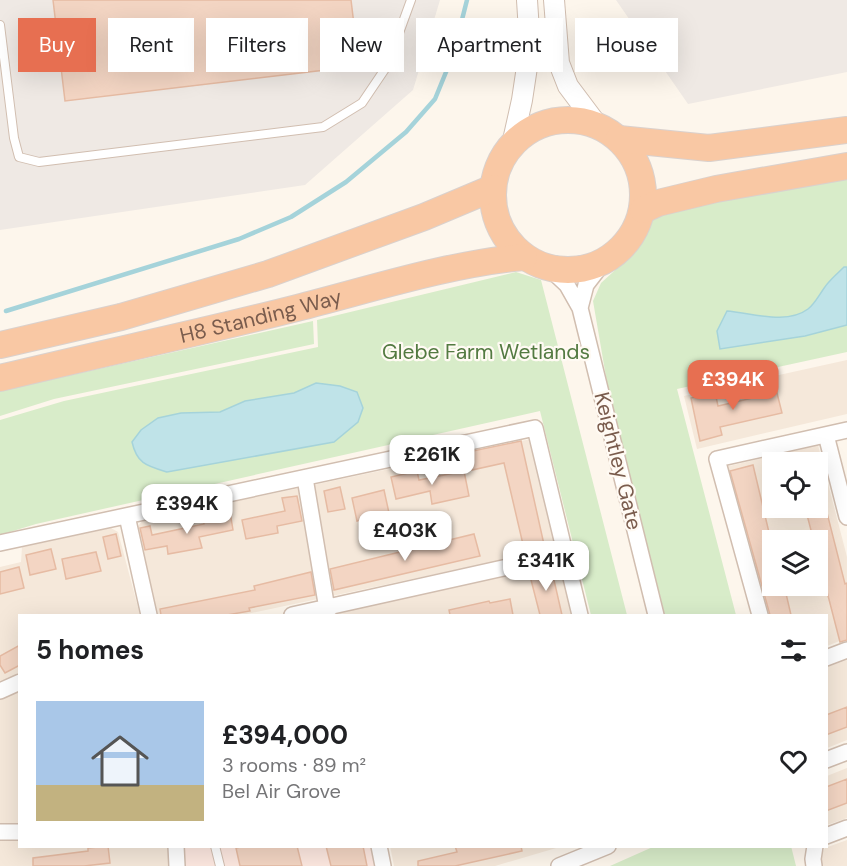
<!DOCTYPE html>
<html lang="en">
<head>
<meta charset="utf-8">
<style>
	:root { --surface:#fff; --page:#f6f6f6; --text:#202124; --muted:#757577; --line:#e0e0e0; --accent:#e76f51 }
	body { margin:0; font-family:"DM Sans",sans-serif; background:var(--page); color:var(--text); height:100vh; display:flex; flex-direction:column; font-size:22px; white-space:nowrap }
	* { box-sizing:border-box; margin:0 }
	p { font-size:20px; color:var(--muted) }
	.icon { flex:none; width:33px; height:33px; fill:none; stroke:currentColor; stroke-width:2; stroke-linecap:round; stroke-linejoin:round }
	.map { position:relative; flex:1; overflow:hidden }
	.side { position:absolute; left:18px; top:614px; width:810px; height:234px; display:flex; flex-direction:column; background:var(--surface); border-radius:0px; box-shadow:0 6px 24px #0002 }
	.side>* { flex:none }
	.guide { position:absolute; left:18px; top:18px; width:812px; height:54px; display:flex; gap:12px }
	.buttons { position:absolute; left:762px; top:452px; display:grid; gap:12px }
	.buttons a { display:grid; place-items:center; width:66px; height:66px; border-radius:0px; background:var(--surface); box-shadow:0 6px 24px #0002; font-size:30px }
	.price { position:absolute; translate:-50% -51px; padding:0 14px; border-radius:12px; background:#fff; color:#222; font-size:20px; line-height:39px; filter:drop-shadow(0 2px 3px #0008) }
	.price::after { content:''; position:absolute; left:50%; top:36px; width:18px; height:14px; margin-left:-9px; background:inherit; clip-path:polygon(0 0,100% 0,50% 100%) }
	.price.current { background:var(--accent); color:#fff }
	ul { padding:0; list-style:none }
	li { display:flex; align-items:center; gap:18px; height:150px; padding:0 18px }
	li+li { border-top:2px solid var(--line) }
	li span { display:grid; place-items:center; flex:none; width:168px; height:120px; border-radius:0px; color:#555 }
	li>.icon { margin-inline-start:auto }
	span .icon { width:72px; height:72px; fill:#fffc; stroke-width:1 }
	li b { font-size:26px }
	h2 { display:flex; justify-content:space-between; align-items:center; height:72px; padding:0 18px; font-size:26px }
	.tag { padding:0 21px; border-radius:0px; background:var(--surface); box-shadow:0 6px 24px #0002; font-size:21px; line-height:54px }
	.tag.current { background:var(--accent); color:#fff }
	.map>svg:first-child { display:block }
	.residential { fill:#f5e8da; fill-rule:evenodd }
	.commercial { fill:#fde8e0 }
	.industrial { fill:#efe9e4 }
	.green { fill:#d8ecc9 }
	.water { fill:#bfe3e8; stroke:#a5d3da; stroke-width:1.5 }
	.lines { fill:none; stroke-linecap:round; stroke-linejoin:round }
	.stream { stroke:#a5d3da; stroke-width:4.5 }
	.building { fill:#f3d5c3; stroke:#e6bba3; stroke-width:1.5 }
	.service-casing { stroke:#d1beb0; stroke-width:10 }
	.minor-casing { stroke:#d1beb0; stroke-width:18 }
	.tertiary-casing { stroke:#d1beb0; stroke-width:22 }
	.trunk-casing { stroke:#dad1cd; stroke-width:28 }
	.service { stroke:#fff; stroke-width:8 }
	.minor { stroke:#fff; stroke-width:15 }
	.tertiary { stroke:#fff; stroke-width:20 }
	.trunk { stroke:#f9c8a4; stroke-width:26 }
	.labels { text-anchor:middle; stroke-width:4.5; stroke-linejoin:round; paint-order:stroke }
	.street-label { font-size:21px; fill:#7a5c4d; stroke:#fffaf3 }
	.park-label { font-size:21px; fill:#537a41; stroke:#fffaf3 }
</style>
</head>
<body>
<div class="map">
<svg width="847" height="866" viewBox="0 0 847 866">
	<rect width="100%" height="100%" fill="#fdf6ec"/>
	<path class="residential" d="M847,360V414L697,449L684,396Z
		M531,439L558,548L242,615H156L136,529L142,521Z
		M818,445L847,557V638L827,646L826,615H764L725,467ZM772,462H818V507H772ZM772,540H818V585H772Z
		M111,528L118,532L140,615H20L19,672L0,684V567L21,562L22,547Z
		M561,561L574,615H338L340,613Z
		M847,660V740L827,748V667Z
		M19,689L20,846H172V866H0V699Z
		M847,768V818L827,825V776Z
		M847,840V866H820L818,860L825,848Z
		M390,846H563L495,866H394Z"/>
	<path class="commercial" d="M182,846H371L376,866H182Z"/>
	<path class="industrial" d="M0,0H440L413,90L305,185L0,230Z
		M616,0H847V72L688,104Z"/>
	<path class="green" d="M847,177V352L677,389L736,615H665L610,400L593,301L601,283L636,251L655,212Z
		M516,272L541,280L627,615H591L540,411L36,524L0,535V420L64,401L318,347L317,320Z
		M313,321L314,344L54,399L0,416V391Z
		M655,846H791L796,866H610Z"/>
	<path class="water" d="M844,267H847V325L805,336L720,349L717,331L727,311C752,313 787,325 808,309C816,303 821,291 828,283C833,277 839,272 844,267Z
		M316,383L340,386L357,392L363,408L358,422L334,442L167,472C147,466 137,464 132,442L141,430L158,418L181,413L220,412L245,401L294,393Z"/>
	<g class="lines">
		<path class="stream" d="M6,311L239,239L291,217L346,182L406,132L435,99L453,55L467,0"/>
	</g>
	<path class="building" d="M53,0H351L359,66L65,101Z
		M775,385L782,413L720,427L722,435L700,441L691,398L715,392L718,406L757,397L755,390Z
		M521,441L545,549L525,553L504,463L472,470L468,452Z
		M753,465L772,545V585H784L791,615H770L730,471Z
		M417,471L419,480L464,471L469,496L432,504L430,491L396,499L391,477Z
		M340,487L345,509L328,512L324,491Z
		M384,490L389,513L357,521L352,498Z
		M297,496L302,521L277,526L278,533L246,539L242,520L285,511L282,498Z
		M825,505L845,584L847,583V640L840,642L818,557V532L812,534L807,515V509Z
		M230,512L233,530L199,537L202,548L168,554L167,546L145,550L140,528L150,526L152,535L204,524L203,517Z
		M116,534L121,556L108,559L103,537Z
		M474,534L480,556L334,590L330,569Z
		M51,549L56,569L30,575L26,555Z
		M96,552L101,571L66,579L62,559Z
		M19,567L24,588L0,594V572Z
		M551,567L562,615H540L529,572Z
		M311,572L315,595L249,608L250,611L227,615H161L160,609L255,590L254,586Z
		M510,599L513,615H450L449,610L489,601L490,603Z
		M20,645V665L5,673L0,665V656Z
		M847,707V727L826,735V715Z
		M847,779V803L826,811V787Z
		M108,846L110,863L84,866H33V858L88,851V848Z
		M245,846H297L302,866H240L236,848Z
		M326,846H363L367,866H331Z
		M455,846H521L522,851L455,866H418V861L457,852Z"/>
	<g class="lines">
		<g class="service-casing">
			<path id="service" d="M0,25L14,138L19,157L39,162L323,127L362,103L387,66L411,0
				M215,846L220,866"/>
		</g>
		<g class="minor-casing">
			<path id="minor" d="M550,269L567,285L580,308L656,615
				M580,308L586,285L603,263
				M826,435L847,517
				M305,478L328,615
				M127,516L149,615
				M0,543L535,428L580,615
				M292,615L566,554
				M760,615L717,459L847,430
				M826,658L847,650
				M0,691L20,682
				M826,760L847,752
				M0,832H20
				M826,836L847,828
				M176,846L177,866
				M379,846L383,866
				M559,866L608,846
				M814,866L813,859L815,846"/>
		</g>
		<g class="tertiary-casing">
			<path id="tertiary" d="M554,0L559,63L568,86L598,126
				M512,145L522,100L530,47L527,0"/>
		</g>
		<g class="trunk-casing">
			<g id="trunk">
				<circle cx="568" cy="195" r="75"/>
				<path d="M619,139L709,148L847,130"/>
				<path d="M643,210L658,203L716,189L847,166"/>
				<path d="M0,345L121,317L268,274L424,217L493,188"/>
				<path id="s1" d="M0,378C99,354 199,333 297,308C372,289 448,264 524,257"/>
			</g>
		</g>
		<use href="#service" class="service"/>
		<use href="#minor" class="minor"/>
		<use href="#tertiary" class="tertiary"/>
		<use href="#trunk" class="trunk"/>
	</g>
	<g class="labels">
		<g class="street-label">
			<text dy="7" stroke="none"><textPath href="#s1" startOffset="268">H8 Standing Way</textPath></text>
			<text transform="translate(618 461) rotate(76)" y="7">Keightley Gate</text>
		</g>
		<g class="park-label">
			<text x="486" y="359">Glebe Farm Wetlands</text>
		</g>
	</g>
</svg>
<div class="buttons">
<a><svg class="icon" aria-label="locate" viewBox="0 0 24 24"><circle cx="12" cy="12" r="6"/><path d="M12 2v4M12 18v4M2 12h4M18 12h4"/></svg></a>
<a><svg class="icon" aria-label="layers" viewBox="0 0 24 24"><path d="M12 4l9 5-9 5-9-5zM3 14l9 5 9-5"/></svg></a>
</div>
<b class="price current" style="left:733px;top:411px">£394K</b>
<b class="price" style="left:432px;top:486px">£261K</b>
<b class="price" style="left:187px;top:535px">£394K</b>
<b class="price" style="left:405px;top:562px">£403K</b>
<b class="price" style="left:546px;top:592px">£341K</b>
<div class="guide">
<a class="tag current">Buy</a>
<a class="tag">Rent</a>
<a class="tag">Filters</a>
<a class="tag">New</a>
<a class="tag">Apartment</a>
<a class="tag">House</a>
</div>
<section class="side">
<h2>5 homes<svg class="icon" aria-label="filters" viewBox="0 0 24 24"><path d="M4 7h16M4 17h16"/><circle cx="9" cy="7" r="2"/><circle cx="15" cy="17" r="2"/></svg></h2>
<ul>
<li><span style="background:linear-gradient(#a9c7e8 70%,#c2b280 0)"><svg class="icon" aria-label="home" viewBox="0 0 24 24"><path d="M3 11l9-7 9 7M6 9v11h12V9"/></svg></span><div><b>£394,000</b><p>3 rooms · 89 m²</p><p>Bel Air Grove</p></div><svg class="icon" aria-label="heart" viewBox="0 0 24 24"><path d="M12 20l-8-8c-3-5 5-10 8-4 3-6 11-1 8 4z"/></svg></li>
</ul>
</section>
</div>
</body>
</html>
